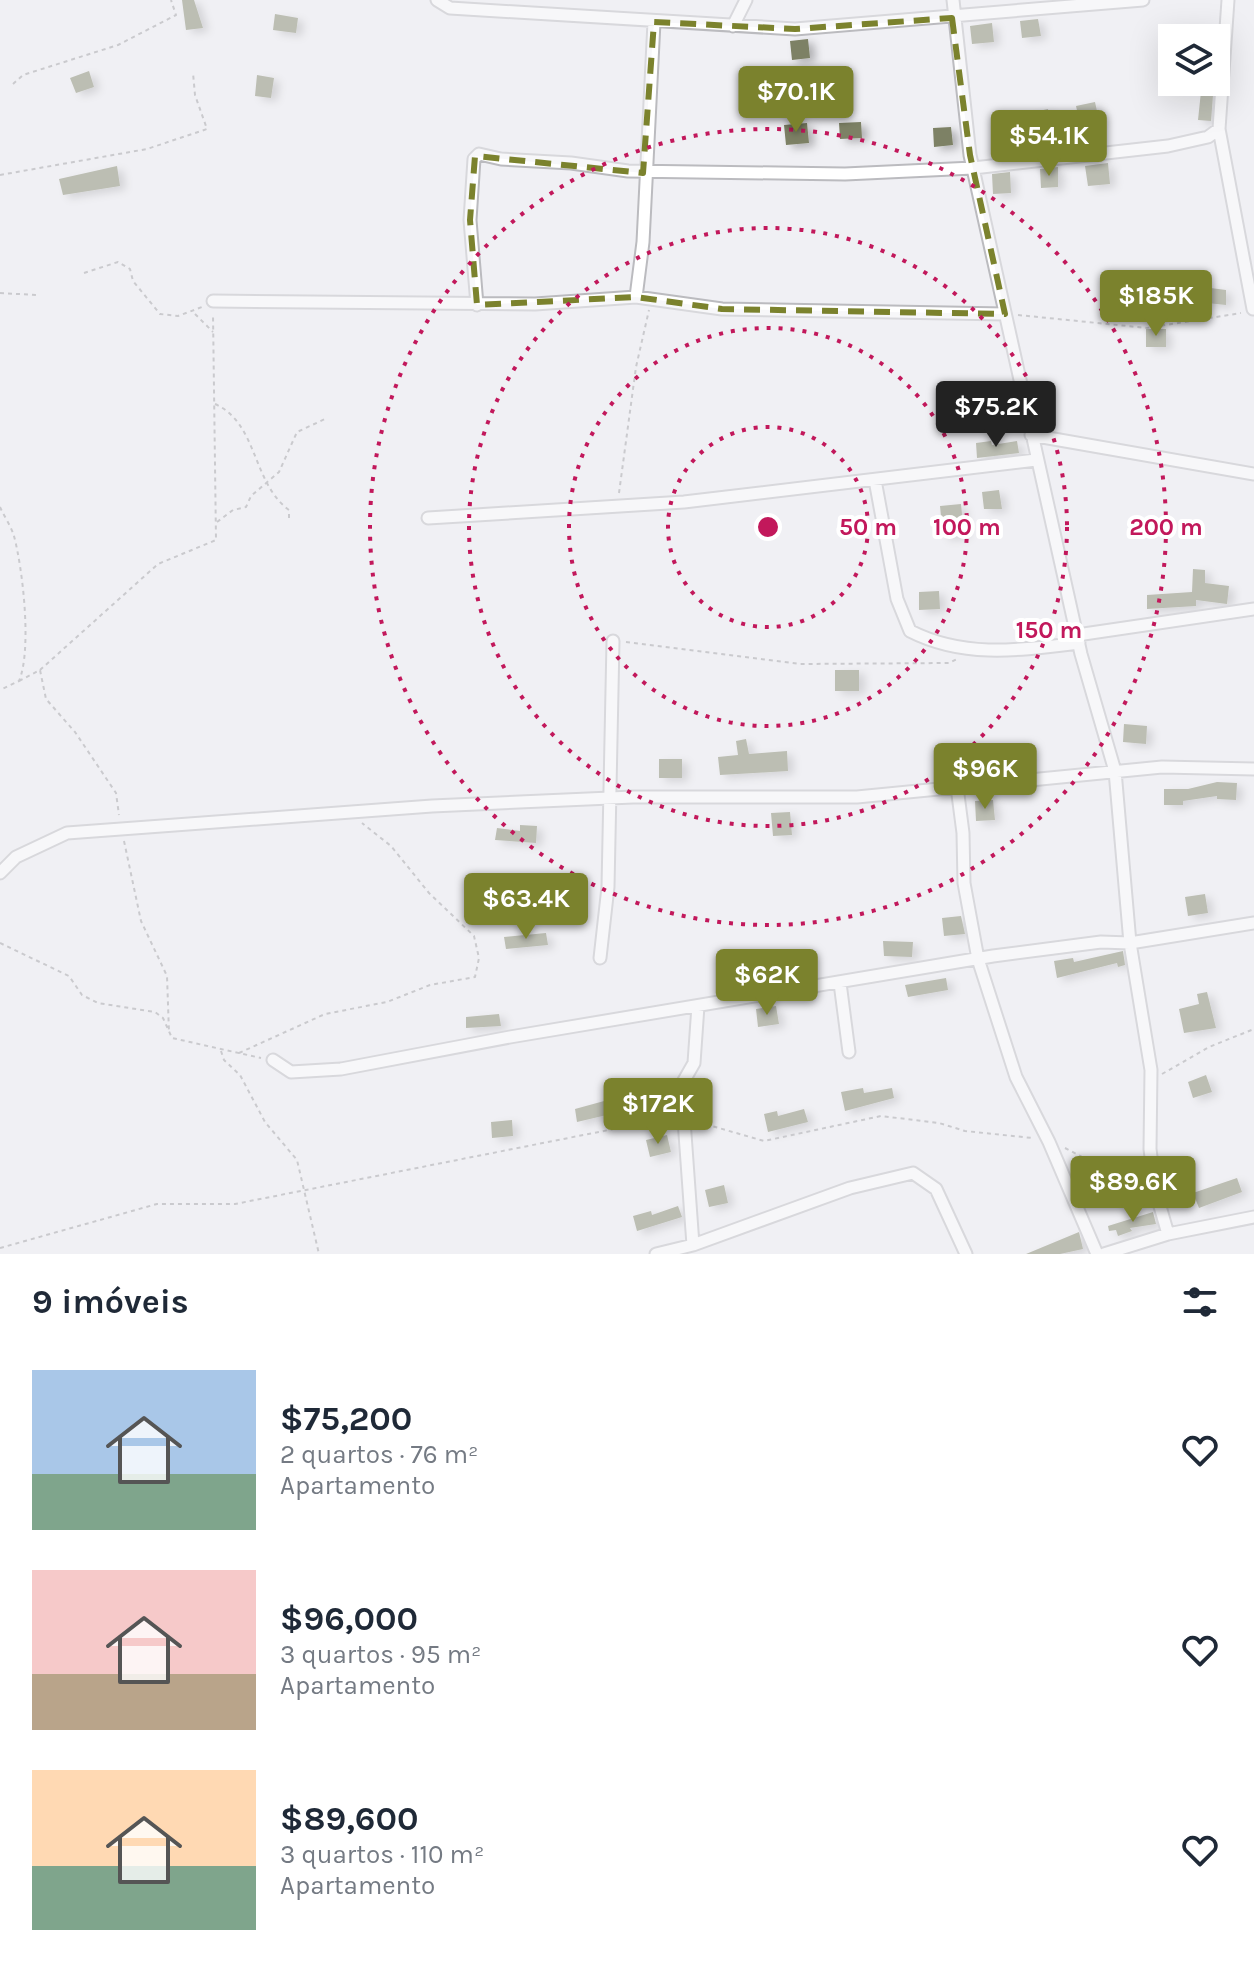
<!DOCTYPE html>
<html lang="pt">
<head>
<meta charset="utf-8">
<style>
	:root { --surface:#fff; --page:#f2f2f3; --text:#1f2937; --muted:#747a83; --accent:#7b822d }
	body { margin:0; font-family:Karla,sans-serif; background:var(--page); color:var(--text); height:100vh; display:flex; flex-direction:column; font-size:30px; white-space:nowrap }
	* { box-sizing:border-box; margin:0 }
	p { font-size:26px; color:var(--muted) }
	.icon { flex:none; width:44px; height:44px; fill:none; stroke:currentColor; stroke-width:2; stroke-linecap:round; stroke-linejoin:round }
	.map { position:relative; height:1254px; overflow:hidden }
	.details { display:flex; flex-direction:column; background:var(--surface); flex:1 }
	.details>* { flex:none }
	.tools { position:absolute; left:1158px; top:24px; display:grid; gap:16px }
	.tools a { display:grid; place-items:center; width:72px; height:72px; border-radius:0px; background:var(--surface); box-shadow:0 8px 32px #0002; font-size:40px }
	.price { position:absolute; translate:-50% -68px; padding:0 18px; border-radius:8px; background:var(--accent); color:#fff; font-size:26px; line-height:52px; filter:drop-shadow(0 2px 4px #0008) }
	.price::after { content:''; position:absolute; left:50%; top:48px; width:24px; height:18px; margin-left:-12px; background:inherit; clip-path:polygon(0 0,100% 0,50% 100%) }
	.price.current { background:#222; color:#fff }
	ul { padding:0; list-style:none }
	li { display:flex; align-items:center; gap:24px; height:200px; padding:0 32px }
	li span { display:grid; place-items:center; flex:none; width:224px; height:160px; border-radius:0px; color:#555 }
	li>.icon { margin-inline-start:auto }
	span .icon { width:96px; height:96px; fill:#fffc; stroke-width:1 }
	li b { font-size:34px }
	h2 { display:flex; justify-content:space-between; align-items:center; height:96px; padding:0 32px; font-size:34px }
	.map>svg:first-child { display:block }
	.building { fill:#7d8165; filter:url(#shadow) }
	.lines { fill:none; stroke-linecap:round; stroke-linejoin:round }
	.minor-casing { stroke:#bbbbbf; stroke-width:15 }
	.path { stroke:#9c9c9f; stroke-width:2; stroke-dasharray:4 4; stroke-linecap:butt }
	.minor { stroke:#fff; stroke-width:11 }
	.marked { fill:none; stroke:#7b822d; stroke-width:6; stroke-dasharray:16 10; stroke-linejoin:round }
	.ring { fill:none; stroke:#c2185b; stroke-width:4; stroke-dasharray:4 8 }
	.centre { fill:#c2185b; stroke:#fff; stroke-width:4 }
	.ring-label { font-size:24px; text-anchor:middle; font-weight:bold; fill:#c2185b; stroke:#fff; stroke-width:8; stroke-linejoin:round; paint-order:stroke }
</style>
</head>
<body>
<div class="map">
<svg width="1254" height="1254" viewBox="0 0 1254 1254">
	<defs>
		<filter id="shadow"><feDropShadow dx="6" dy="3.5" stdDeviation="4" flood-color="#0004"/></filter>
	</defs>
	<rect width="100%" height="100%" fill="#f0f0f4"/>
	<path class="building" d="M182,0H194L203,28L186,30Z
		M275,14L298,18L296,33L273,30Z
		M1038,19L1041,36L1022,38L1020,21Z
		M992,23L994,42L972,44L970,26Z
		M808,39L810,58L792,60L790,41Z
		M89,71L94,87L76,93L70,78Z
		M257,75L274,78L271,98L255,96Z
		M1202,82H1214L1211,121L1198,120Z
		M1095,102L1099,120L1080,124L1076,106Z
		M1048,109L1052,130L1034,134L1029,113Z
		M861,122L862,138L840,139L839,123Z
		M807,123L809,143L786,145L784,125Z
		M951,127L953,145L934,147L933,128Z
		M1108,163L1110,184L1088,186L1085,166Z
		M117,166L120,186L63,195L59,179Z
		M1058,167V187L1041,188L1040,169Z
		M1010,172L1011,193L993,194L992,174Z
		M1180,284L1226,290V305L1179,300Z
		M1146,329H1166V347H1146Z
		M991,441L992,445L1017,441L1019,453L977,458L976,443Z
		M999,490L1002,509H984L982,492Z
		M961,504L964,535L943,537L940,506Z
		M1193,569L1205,570V583L1229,586L1227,604L1196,600V606L1147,609V595L1192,592Z
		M939,591L940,609L919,610V592Z
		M835,670H859V691H835Z
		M1124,724L1147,726L1146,744L1123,742Z
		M746,739L749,754L787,751L788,771L720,775L718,757L738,755L736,741Z
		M659,759H682V778H659Z
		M1217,782L1237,783L1236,800L1217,799V796L1183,801V805H1164V789H1188Z
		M993,800L995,820L976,821L975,801Z
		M790,812L792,835L773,836L771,813Z
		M520,825L537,826L536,843L495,840L497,828L520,831Z
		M1205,894L1208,913L1188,916L1185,897Z
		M961,916L965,934L944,936L942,918Z
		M546,933L548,945L506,949L504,937Z
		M883,941L913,942L912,957L884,956Z
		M1123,951L1125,965L1118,967L1117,963L1057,978L1054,961L1073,958L1074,962Z
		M763,960L765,968L795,963L797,975L745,986L740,966Z
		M946,978L948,990L908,997L905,985Z
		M1207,992L1216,1028L1184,1033L1179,1009L1199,1004L1197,994Z
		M776,1006L779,1024L758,1027L756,1009Z
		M499,1014L501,1026L466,1028V1017Z
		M1206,1075L1212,1092L1193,1098L1188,1082Z
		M655,1087L658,1103L577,1122L575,1109Z
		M863,1088L864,1093L892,1088L894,1098L845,1111L841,1092Z
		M804,1109L808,1122L768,1132L764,1114L777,1111L778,1116Z
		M512,1120L513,1136L492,1138L491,1122Z
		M667,1135L671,1152L650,1157L646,1140Z
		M1237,1178L1242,1192L1199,1208L1193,1193Z
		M724,1185L728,1203L709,1207L705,1190Z
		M678,1206L682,1217L637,1231L633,1216L651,1211L652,1215Z
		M1153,1212L1156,1224L1130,1228L1132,1231L1118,1236L1116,1230L1109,1231L1108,1226Z
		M1079,1232L1083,1249L1060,1254H1026Z"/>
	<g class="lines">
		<g class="minor-casing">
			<path id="minor" d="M437,0L450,8L795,29L1143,0
				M953,0L970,155L1081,654L1115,771L1130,943L1151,1070L1150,1149L1155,1189L1168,1234
				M733,26L746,0
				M1219,129L1253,309
				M636,297L643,242L654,22
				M213,301L535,304L636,297L722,309L1005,314
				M477,305L470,220L474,159L479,154L501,159L571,163L628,171L845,174L973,168L1168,146L1208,137L1219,129L1228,0
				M1031,435L1254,474
				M875,480L897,599L910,631C965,659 1021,650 1079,643
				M428,518L684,502L1036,460
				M1077,635L1254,609
				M957,787L963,833L964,883L978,959L1016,1077L1049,1142L1097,1254
				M0,873L16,857L67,833L432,806L633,797H857L1162,767L1254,769
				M600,958L608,887L613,641
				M840,983L849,1052
				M273,1060L291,1072L341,1069L510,1037L993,956L1101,942L1130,943L1254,923
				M662,1119L694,1063L698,1006
				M684,1120L693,1245
				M656,1254L693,1245L850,1188L913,1173L936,1189L966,1254
				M1104,1254L1168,1234L1254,1217"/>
		</g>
		<path class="path" d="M13,84L23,75L118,45L176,15L171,0
			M0,175L147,149L207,129L195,95L193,73
			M84,273L118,262L130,269L133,281L160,314L178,316L202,307
			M0,293L36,295
			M195,314L213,332
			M1018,315L1147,328L1241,313
			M215,404C258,423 252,483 289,510V522
			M619,493L636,367L649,310
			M0,507C4,516 11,526 14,536C23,570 32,650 19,681L0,690
			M217,522L233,510L246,507L251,496L279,472L297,432L325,419
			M626,642L800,664L949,663L957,659
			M40,670L158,564L216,540L213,314
			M19,681L40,670L46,699L75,732L116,793L119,815
			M124,841L141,921L167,976L169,1033
			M0,943L69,976L82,995L98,1003L155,1012L163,1018L172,1038L261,1058
			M221,1051L224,1060L240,1075L265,1122L297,1160L319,1254
			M239,1053L325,1014L387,1002L430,985L475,977L479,958L474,936L429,893L391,846L362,823
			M1162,1074L1209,1047L1254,1029
			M698,1122L764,1141L881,1116L939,1123L965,1131L1032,1138
			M1065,1148L1141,1188
			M0,1248L157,1204H235L649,1122"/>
		<use href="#minor" class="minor"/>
	</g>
	<path d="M0 0H1254V1254H0ZM952,18L970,155L1005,314L722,309L636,297L477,305L470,220L475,156L643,173L654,22L795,29Z" fill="#f0f0f4" fill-opacity=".55" fill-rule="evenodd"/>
	<path class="marked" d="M952,18L970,155L1005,314L722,309L636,297L477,305L470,220L475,156L643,173L654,22L795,29Z"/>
	<g class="ring">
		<circle cx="768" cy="527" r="100"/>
		<circle cx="768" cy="527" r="199"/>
		<circle cx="768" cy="527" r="299"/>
		<circle cx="768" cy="527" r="398"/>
	</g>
	<circle cx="768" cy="527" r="12" class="centre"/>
	<g class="ring-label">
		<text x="868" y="535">50 m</text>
		<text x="967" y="535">100 m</text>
		<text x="1166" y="535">200 m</text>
		<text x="1049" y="638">150 m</text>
	</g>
</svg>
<div class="tools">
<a><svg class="icon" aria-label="layers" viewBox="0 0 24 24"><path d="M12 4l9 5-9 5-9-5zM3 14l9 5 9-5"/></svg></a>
</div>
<b class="price" style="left:796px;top:134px">$70.1K</b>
<b class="price" style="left:1049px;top:178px">$54.1K</b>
<b class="price" style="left:1156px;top:338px">$185K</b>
<b class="price current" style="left:996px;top:449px">$75.2K</b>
<b class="price" style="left:985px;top:811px">$96K</b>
<b class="price" style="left:526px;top:941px">$63.4K</b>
<b class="price" style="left:767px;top:1017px">$62K</b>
<b class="price" style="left:658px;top:1146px">$172K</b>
<b class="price" style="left:1133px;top:1224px">$89.6K</b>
</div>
<section class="details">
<h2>9 imóveis<svg class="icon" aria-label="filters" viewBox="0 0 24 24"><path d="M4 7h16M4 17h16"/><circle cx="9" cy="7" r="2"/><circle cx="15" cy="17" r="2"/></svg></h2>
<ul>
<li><span style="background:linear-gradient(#a9c7e8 65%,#7fa58c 0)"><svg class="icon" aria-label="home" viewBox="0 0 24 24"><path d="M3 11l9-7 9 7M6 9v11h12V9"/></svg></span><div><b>$75,200</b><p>2 quartos · 76 m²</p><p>Apartamento</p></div><svg class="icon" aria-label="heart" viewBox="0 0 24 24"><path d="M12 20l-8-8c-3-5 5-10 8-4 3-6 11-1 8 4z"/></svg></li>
<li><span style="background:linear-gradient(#f6c9c9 65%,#b9a48a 0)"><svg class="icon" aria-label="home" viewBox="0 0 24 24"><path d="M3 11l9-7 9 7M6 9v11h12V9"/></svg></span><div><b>$96,000</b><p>3 quartos · 95 m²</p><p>Apartamento</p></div><svg class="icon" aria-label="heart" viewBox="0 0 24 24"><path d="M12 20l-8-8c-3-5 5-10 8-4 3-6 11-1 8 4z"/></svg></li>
<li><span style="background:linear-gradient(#ffd9b3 60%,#7fa58c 0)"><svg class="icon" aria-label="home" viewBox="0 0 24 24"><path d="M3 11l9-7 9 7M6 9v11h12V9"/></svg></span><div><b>$89,600</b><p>3 quartos · 110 m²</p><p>Apartamento</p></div><svg class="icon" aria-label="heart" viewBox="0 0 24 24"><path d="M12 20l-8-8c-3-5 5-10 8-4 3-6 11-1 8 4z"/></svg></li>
</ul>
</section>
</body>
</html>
